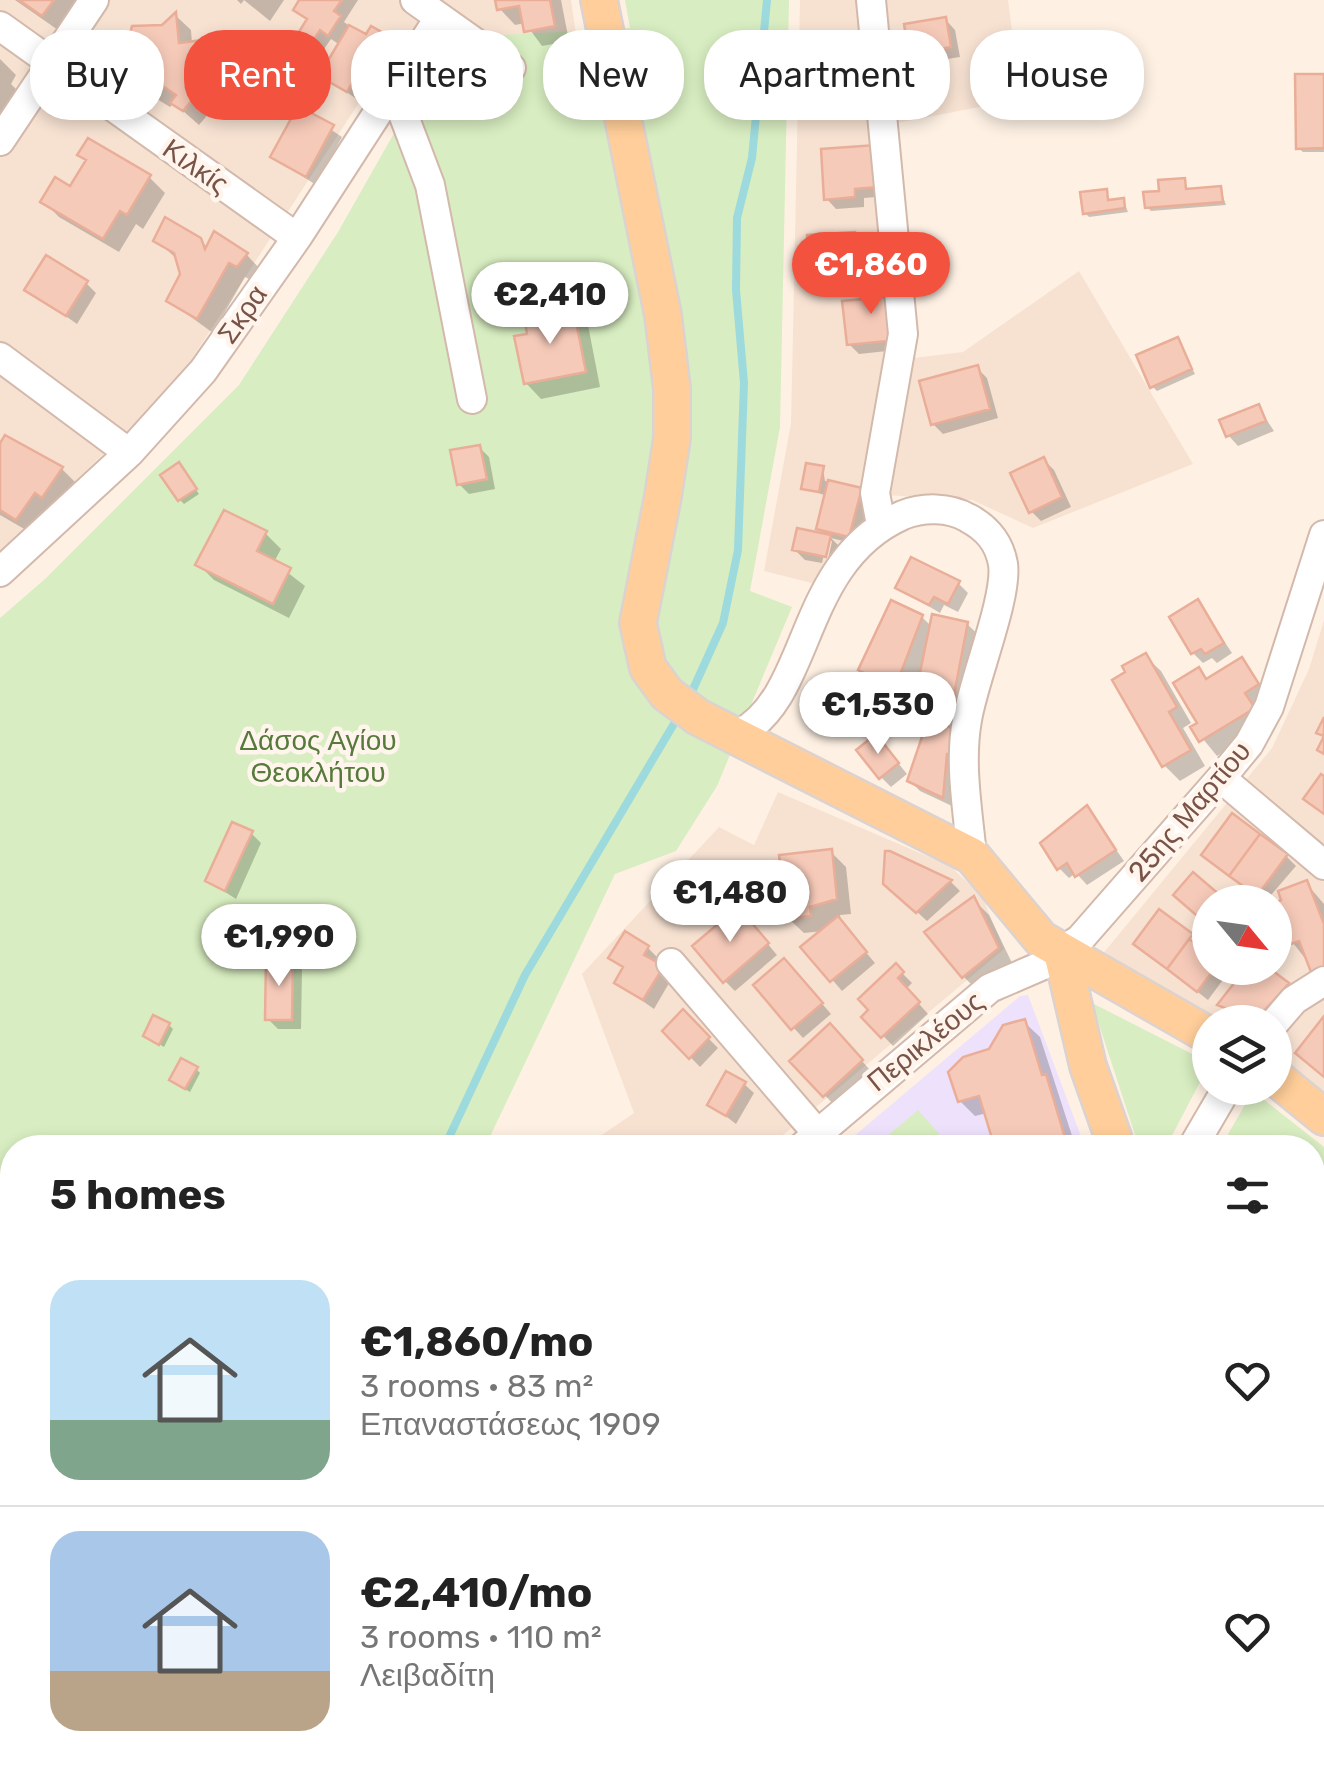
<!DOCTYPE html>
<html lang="en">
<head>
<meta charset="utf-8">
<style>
	:root { --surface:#fff; --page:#f2f2f2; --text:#222; --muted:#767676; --line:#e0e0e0; --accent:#f3523e }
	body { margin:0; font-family:Rubik,sans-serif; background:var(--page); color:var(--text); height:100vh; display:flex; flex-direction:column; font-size:38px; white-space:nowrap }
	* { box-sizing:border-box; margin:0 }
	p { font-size:32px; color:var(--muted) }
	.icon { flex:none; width:55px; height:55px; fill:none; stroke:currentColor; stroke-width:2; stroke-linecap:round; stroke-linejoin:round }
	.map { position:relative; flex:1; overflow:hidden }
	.drawer { position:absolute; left:0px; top:1135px; width:1325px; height:642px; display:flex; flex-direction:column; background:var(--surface); border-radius:40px 40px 0 0; box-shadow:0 5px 15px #0003 }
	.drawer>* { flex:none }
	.top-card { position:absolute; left:30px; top:30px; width:1265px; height:90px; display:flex; gap:20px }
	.needle { width:65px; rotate:119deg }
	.tools { position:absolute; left:1192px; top:885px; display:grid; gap:20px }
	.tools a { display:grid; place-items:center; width:100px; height:100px; border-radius:50%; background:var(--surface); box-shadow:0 5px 15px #0003; font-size:50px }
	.price { position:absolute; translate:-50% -85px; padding:0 22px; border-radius:35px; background:#fff; color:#222; font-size:32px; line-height:65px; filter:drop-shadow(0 2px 5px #0008) }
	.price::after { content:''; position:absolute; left:50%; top:60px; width:30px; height:22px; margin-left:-15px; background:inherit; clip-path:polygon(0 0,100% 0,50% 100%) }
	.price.current { background:var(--accent); color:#fff }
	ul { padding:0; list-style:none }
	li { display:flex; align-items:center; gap:30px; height:250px; padding:0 50px }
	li+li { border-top:2px solid var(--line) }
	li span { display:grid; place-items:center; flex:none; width:280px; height:200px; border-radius:30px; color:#555 }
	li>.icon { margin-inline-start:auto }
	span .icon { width:120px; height:120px; fill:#fffc; stroke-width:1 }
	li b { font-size:42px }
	h2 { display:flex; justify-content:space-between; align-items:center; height:120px; padding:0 50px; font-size:42px }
	.tag { padding:0 35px; border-radius:40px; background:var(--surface); box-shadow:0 5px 15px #0003; font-size:35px; line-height:90px }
	.tag.current { background:var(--accent); color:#fff }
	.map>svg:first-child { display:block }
	.residential { fill:#f7e2d2; fill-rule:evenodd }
	.education { fill:#eee1fb }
	.green { fill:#d8edc1 }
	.shadow { fill:#0003 }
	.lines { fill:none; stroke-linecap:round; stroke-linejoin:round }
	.stream { stroke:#9cdadd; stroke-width:8 }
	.building { fill:#f6cab9; stroke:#eaae98; stroke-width:2.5 }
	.minor-casing { stroke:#d3b9ab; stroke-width:32 }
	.major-casing { stroke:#dcd2cf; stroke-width:40 }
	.minor { stroke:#fff; stroke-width:28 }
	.major { stroke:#ffce9a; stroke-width:35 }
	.labels { text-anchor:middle; stroke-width:9; stroke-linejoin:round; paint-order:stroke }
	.street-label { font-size:28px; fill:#795347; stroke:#fff5ec }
	.park-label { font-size:28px; fill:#557a3b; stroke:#fff5ec }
</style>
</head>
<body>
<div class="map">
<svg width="1324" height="1776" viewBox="0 0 1324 1776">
	<rect width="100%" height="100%" fill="#fef1e4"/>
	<path class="residential" d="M0,0H571L576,34L400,40L174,386L0,553Z
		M800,0H1008L1021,99L882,126L905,359L963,352L1079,271L1193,464L1033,528L972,500L884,495L839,590L764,571L791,423Z
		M1324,620V1098L1275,1057V1022H1215L1101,956L1272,748L1309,669ZM1210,902H1275V968H1210Z
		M778,792L950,866L982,896L1004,949L777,1140L783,1147H584L634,1113L582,974L719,827L754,845Z
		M1313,1392L1324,1402V1776H199L205,1765H1312Z"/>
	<path class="education" d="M1028,995L1085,1147L840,1148L1020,996Z"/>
	<path class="green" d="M625,0H789L780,427L750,591L792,607L717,786L676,851L615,874L485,1147L12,1148V1193L0,1169V618L45,579L239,385L338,232L448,38L630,28Z
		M1092,1003L1210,1063L1166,1147H1139Z
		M1253,1091L1324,1147V1359L1313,1350L1312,1148H1220Z
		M918,1110L951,1147H874Z
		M12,1349V1765H192L187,1776H0V1370Z"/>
	<path class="shadow" d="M15,0H79L58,30Z
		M237,0H284L270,21L244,0L241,4Z
		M302,0H358L344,22L366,38L383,36L393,46L387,56L393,62L376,92L366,87L358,100L322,75L340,45L331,39L322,52L300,35L309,21L296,9Z
		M498,0H561L569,41L542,46L525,23L515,25L500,9Z
		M176,16L191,30L192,44L202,42L217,58L216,71L225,79L216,92L222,98L199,125L174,103L170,107L152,96L115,58Z
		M945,19L955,30L960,57L922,63L912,53Z
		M0,59L16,75L11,84L20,93L0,127Z
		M1324,77V152H1303L1298,148Z
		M296,89L306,98L300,109L342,137L316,185L273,157L295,117L261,94Z
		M875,148L888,196L864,198V207L836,209L826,198Z
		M149,177L165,193L143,229L136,224L119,252L59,217L43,201Z
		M1184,181L1189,191L1220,188L1226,205L1151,211L1147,207Z
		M1106,191L1111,202L1123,200L1128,212L1089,217L1085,213Z
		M854,234L864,244L866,280L821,283L811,273Z
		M156,240H200L208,248L246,254L261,270L253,281L245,277L213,333L169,301L182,274L178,260Z
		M86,283L96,293L77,324L27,289Z
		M845,303L906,349L859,354L849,344Z
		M572,310L588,325L600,387L541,399L526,383Z
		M1177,340L1195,374L1157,391L1152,386Z
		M977,368L987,378L998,418L943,434L933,424Z
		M1258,407L1274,431L1238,446L1229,436Z
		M0,447L62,469L77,484L59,511L51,506L33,534L0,515Z
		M479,447L489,457L495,489L469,494L459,484Z
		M1044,460L1054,470L1071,507L1041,521L1031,511Z
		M823,469L825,481L860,490L870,500L859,545L831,538L840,547L827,564L832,541H827L822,563L805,560L795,550L828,537L819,528L827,496L804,488Z
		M182,470L199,494L184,504L180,500Z
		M265,533L281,549L274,562L305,586L289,618L214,580L198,564Z
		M958,583L968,593L958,612L944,605L940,613L898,588Z
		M1198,602L1232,653L1217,663L1212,658L1203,663L1193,653Z
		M922,617L932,627L967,624L983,639L968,714L934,707L916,689L911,701L876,685L861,670Z
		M1145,656L1161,671L1191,723L1183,728L1205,766L1180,781L1164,765Z
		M1242,660L1272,701L1268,724L1217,756L1194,728L1200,724L1198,670L1209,681Z
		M954,730L956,763L952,806L920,791L910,781Z
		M886,748L907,774L891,787L881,777Z
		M1087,808L1124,861L1087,885L1076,873L1069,878L1059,868Z
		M251,833L261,843L236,899L208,881Z
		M831,852L846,867L851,914L840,915L841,923L875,963L842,991L804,947L823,931L804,933L788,918Z
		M887,855L951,882L960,891L927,921L892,889Z
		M1204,855L1286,856L1296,866L1265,902Z
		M1306,883L1324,904V982L1293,943L1275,909Z
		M974,900L989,915L1013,965L979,992L963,976Z
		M1159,912L1210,956V968H1222L1228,973L1208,1000L1136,944Z
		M748,920L777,955L735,991L725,981Z
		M625,935L648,948L658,958L654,964L672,978L654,1009L617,983L625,970L611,958Z
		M292,960L302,970L301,1029H278L268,1019Z
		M896,967L912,983L906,989L928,1014L893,1046L865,1017Z
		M1249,968H1265L1297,995L1273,1022H1250L1220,1005Z
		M794,971L831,1014L803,1038L756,986Z
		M683,1013L718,1048L700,1067L665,1031Z
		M1024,1022L1040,1037L1076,1148H997L987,1113L975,1116L960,1101L990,1051Z
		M169,1025L173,1029L164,1047L146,1036Z
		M839,1036L871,1071L834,1105L793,1061Z
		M196,1069L200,1073L190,1092L176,1084Z
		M744,1084L754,1093L736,1124L710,1104Z
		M1312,1404L1324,1414V1470L1315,1480Z
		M239,1765H289L285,1776H236Z
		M472,1765H523L496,1776H480Z
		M547,1765H629L633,1776H551Z
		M641,1765H700V1766L680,1776H647Z
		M764,1765H836L838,1768L825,1776H770Z
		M873,1765H907L895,1776H882Z
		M1095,1765H1161L1169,1776H1103Z"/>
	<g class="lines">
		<path class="stream" d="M690,696L723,623L738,550L744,383L736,290L737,218L752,158L767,0
			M444,1148L525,975L678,717
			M160,1776L166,1765"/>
	</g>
	<path class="building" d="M19,0H54L42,16Z
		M299,0H342L334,11L341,16L328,36L320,30L311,44L297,35L307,19L293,10Z
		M495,0H550L555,26L524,32L519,6L497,10Z
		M176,12L179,43L203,40L202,56L211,62L202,76L208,81L183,111L170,103L176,95L161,85L154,94L133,81L137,76L112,59L109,43L118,47L117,38L130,34L132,26L162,25Z
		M946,17L951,47L909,55L904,24Z
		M349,25L366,34L371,26L385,34L378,46L385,50L365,84L355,79L347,92L319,76Z
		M269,73L297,86L286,109L258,95Z
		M1295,74H1324V148L1296,149Z
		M298,106L334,125L306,177L270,157Z
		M88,138L151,175L127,215L120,211L103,239L40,202L55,177L70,186L86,160L77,155Z
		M876,145L879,187L855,189V197L824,200L821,149Z
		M1185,178L1186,189L1221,186L1223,202L1145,208L1143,192L1159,191L1158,180Z
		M1107,189L1108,200L1124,198L1125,208L1083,214L1080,192Z
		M165,217L201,238L205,249L214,231L248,253L237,267L229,263L197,319L166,301L180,274L174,253L153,241Z
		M855,232L857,271L809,274L807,235Z
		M46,255L88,281L66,316L24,290Z
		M892,284L897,340L847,345L842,301L864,299L863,287Z
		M573,307L586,372L524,384L514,336L527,334L524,317Z
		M1178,337L1192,369L1150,388L1136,355Z
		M978,365L990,409L931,425L919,381Z
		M1259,404L1266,421L1226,437L1219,420Z
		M5,435L63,467L42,498L35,493L16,520L0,510V443Z
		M480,445L487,479L457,485L450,450Z
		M1044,457L1062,497L1029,513L1010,473Z
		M179,462L197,489L178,501L160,475Z
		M806,463L824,466L819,492L801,489Z
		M828,480L862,488L849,537L816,529Z
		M224,510L267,531L257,551L291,568L273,604L195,565Z
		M797,528L831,535L826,557L792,550Z
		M911,557L960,581L948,604L934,597L929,605L895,588Z
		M1198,599L1224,643L1205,654L1201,649L1191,654L1169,617Z
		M891,600L923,615L895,688L858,670Z
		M932,614L968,622L953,700L916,692Z
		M1146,653L1177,707L1169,712L1191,750L1162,767L1112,680L1125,672L1122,666Z
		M1242,657L1259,684L1245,693L1255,708L1199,742L1190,727L1197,723L1173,683L1199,667L1206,679Z
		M1324,717V754L1317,750L1324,736L1316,733Z
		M926,725L956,727L954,754H947L943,798L907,781Z
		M876,734L899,763L879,779L856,750Z
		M1321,774L1324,776V814L1303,799Z
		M1087,805L1116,850L1075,877L1067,863L1057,870L1040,843Z
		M1232,813L1260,834L1229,876L1201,855Z
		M232,822L253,831L225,891L205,881Z
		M1260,834L1288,854L1257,896L1229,876Z
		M832,849L837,899L810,907L811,916L786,919L779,855Z
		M885,851H890L952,880L916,913L883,884Z
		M1193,872L1228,902H1210V927L1173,895Z
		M1307,880L1324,924V968L1311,972L1299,941L1291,944L1280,917L1275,918V903L1281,900L1278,891Z
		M974,896L999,948L962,978L924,932Z
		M738,907L769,943L723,983L692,946Z
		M1159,909L1193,934L1167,969L1133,944Z
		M838,916L867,952L830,982L800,947Z
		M625,931L649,946L644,955L664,966L643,1000L614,983L623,967L608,958Z
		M1189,939L1210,954V968H1215L1197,992L1167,969Z
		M266,957L293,958L292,1020H265Z
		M784,958L823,1003L791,1030L753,985Z
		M896,963L904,972L898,978L920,1002L881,1038L861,1017L868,1010L858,999Z
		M1246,968H1269L1289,983L1256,1020L1217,1005Z
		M683,1009L710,1037L689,1059L662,1031Z
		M153,1015L170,1023L159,1045L143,1036Z
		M1324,1016V1077L1295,1053Z
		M1025,1019L1042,1075L1046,1074L1068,1148H995L979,1096L958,1102L948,1072L963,1057L989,1049L1003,1025Z
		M830,1023L863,1060L823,1097L789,1061Z
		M181,1058L198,1067L185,1089L169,1080Z
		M726,1071L746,1082L726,1116L707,1105Z
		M1316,1404L1324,1411V1449L1312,1463Z
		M1324,1588V1640L1318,1643L1312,1633V1595Z
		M237,1765H276L273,1776H233Z
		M326,1765H372L383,1770V1776H335L324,1769Z
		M395,1765H447L452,1776H400Z
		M544,1765H622L626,1776H549Z
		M638,1765H673L652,1776H644Z
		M761,1765H818L799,1776H768Z
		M912,1765H943L950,1776H894Z
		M1092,1765H1149L1158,1776H1100Z
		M1203,1765H1240L1248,1776H1188Z"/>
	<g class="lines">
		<g class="minor-casing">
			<path id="minor" d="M415,0L511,68
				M871,0L903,334L875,493L881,525
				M0,26L296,237
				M393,87L430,185L472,399
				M0,141L94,0
				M0,357L129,453
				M0,572L129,453L203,371L298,236L439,18
				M739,734C813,696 797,562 903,515C923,507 949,507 968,518C987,528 999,542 1003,564C1008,597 973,681 967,720C959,764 968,812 972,856
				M1221,778L1324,865
				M671,963L817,1133
				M1275,1022L1294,1000L1324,981
				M801,1148L990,988L1041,966L1080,939L1221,778L1249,744L1269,707L1324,535
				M1192,1148L1227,1088
				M0,1214L12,1242
				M0,1327L12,1289
				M1312,1498L1324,1484
				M1312,1522L1324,1532
				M959,1765L965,1776
				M1261,1765L1269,1776
				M298,1776L303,1765
				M701,1776L729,1765L736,1776
				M998,1776L1012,1765"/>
		</g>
		<g class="major-casing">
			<path id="major" d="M599,0L663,315L672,389V438L663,496L638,623L648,668L667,694L698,717L972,856L1041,939L1210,1036
				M1062,954L1088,1066L1117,1148
				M1275,1077L1324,1117
				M1312,1370L1324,1380"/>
		</g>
		<use href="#minor" class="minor"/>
		<use href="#major" class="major"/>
	</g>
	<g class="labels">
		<g class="street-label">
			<text transform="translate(196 166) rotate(35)" y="10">Κιλκίς</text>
			<text transform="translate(242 314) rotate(-55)" y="10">Σκρα</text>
			<text transform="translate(1189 811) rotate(-50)" y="10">25ης Μαρτίου</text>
			<text transform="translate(925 1041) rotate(-39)" y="10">Περικλέους</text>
		</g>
		<g class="park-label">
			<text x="318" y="750">Δάσος Αγίου<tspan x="318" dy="32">Θεοκλήτου</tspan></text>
		</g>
	</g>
</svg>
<div class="tools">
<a><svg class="needle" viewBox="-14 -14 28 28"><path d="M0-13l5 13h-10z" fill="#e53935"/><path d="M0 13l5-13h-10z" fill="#767676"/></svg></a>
<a><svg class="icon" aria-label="layers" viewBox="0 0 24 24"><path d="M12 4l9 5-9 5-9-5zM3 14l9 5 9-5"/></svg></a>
</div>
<b class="price current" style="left:871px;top:317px">€1,860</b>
<b class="price" style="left:550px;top:347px">€2,410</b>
<b class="price" style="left:878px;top:757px">€1,530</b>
<b class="price" style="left:730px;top:945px">€1,480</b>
<b class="price" style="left:279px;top:989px">€1,990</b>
<div class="top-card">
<a class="tag">Buy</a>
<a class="tag current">Rent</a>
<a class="tag">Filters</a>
<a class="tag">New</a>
<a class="tag">Apartment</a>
<a class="tag">House</a>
</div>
<section class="drawer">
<h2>5 homes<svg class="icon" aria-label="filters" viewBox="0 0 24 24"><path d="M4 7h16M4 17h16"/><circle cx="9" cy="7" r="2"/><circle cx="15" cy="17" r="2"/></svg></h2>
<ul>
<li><span style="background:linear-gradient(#bfe0f5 70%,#7fa58c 0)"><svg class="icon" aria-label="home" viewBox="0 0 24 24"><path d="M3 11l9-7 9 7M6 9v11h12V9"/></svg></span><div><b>€1,860/mo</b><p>3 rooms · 83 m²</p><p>Επαναστάσεως 1909</p></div><svg class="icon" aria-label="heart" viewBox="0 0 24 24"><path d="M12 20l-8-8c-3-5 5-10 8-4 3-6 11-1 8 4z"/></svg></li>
<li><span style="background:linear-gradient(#a9c7e8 70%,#b9a48a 0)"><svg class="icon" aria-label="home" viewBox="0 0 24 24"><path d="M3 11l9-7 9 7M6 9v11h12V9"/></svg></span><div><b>€2,410/mo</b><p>3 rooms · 110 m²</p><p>Λειβαδίτη</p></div><svg class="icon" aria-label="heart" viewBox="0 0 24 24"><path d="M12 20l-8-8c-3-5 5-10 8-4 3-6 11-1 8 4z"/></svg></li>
</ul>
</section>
</div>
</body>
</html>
